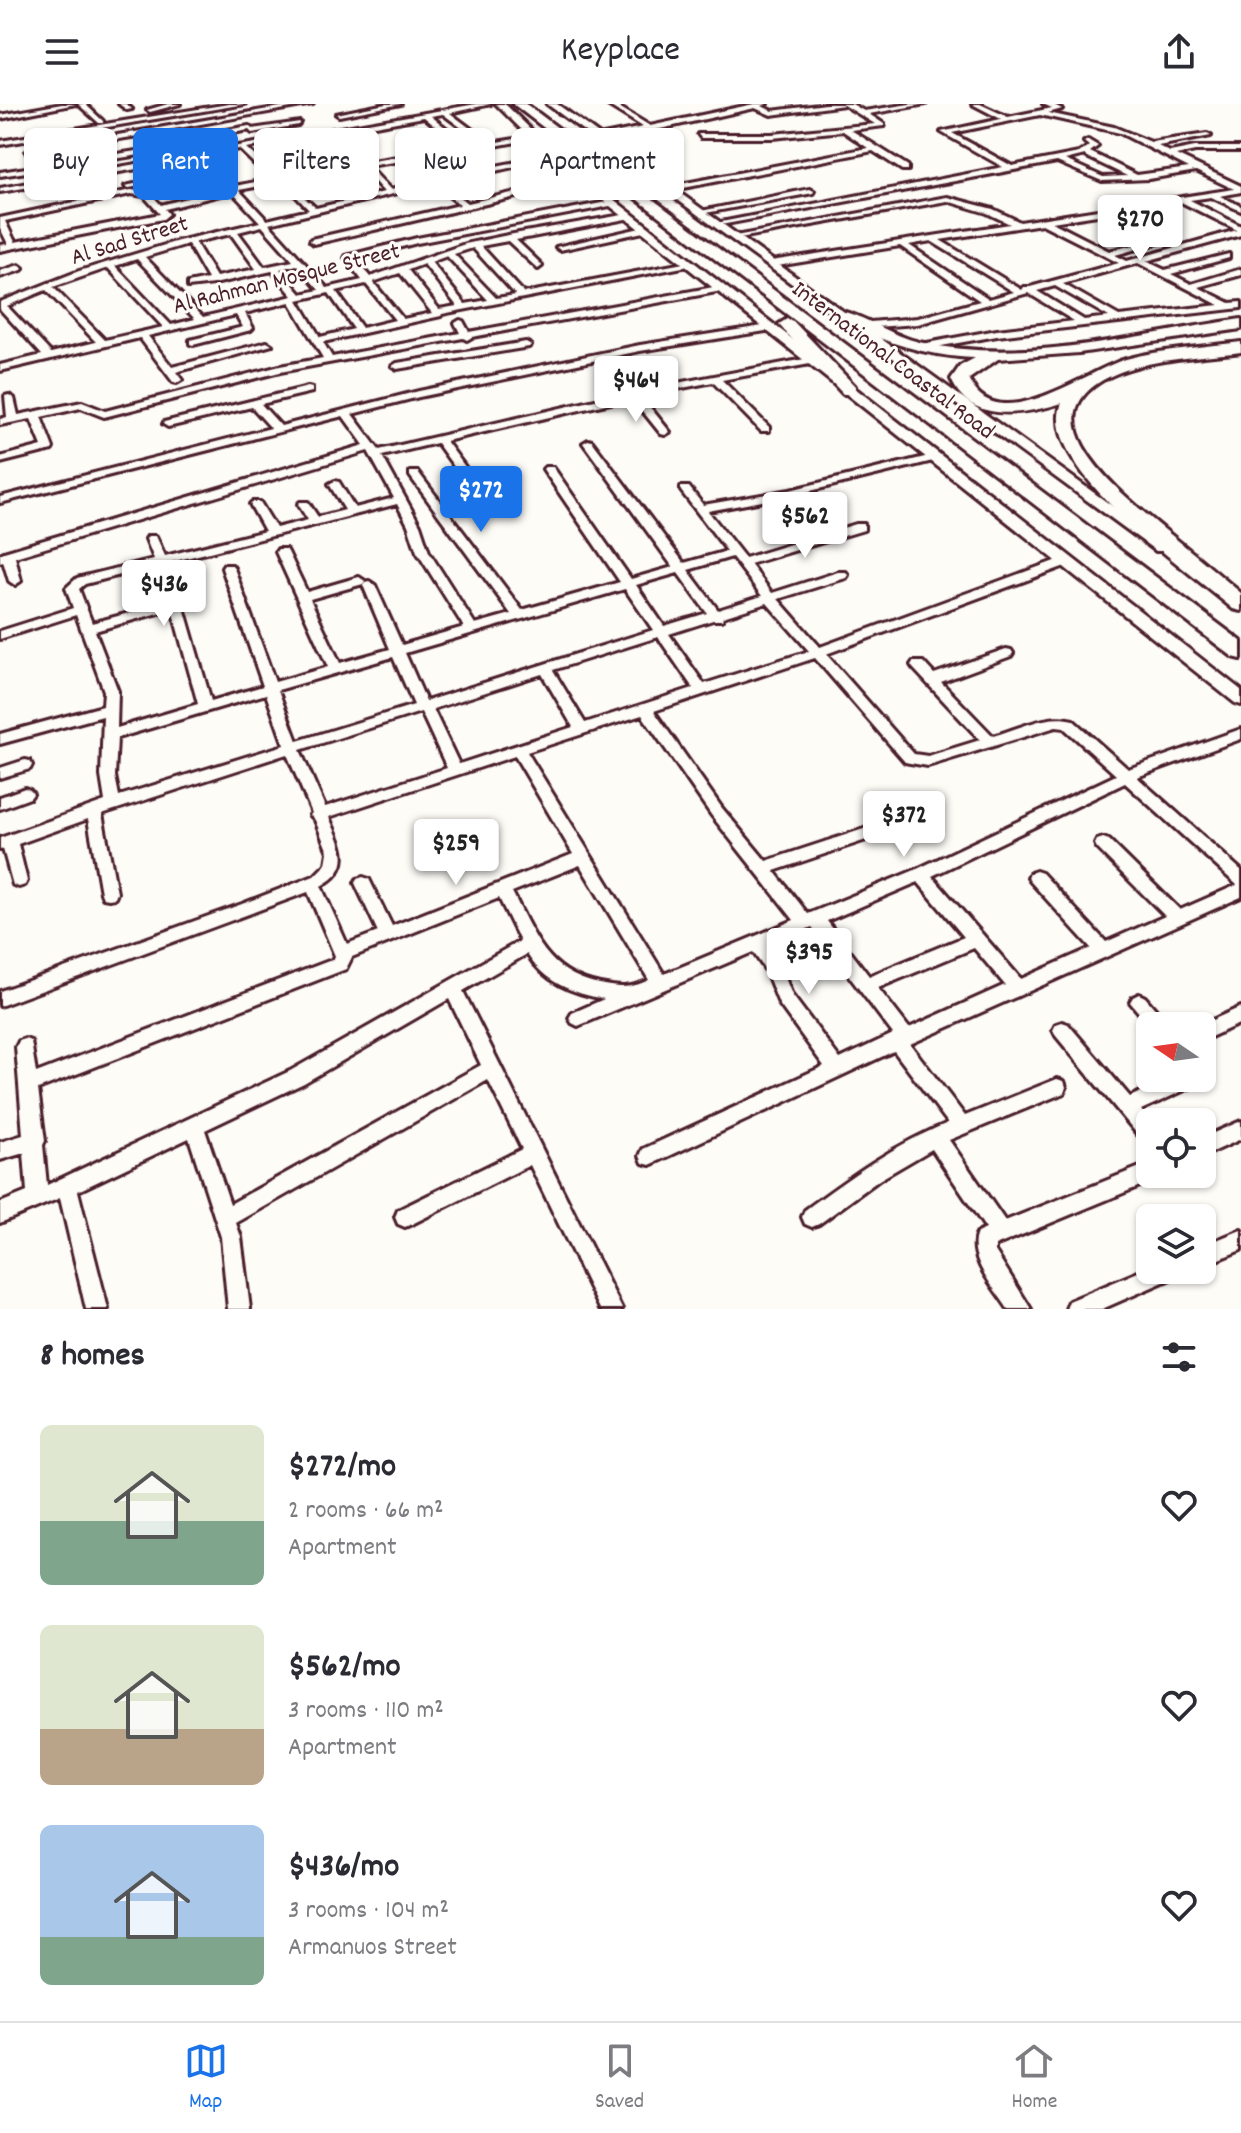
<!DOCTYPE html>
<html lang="en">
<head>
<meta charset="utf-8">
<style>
	:root { --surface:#fff; --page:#f2f2f3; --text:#2b2b33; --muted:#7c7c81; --line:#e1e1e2; --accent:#1a73e8 }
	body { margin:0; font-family:Dekko,sans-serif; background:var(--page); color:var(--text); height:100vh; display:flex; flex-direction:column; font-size:30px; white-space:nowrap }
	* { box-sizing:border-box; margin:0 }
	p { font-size:26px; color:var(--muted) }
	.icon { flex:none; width:44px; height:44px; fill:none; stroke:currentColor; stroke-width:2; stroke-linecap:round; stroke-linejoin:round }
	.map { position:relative; height:1205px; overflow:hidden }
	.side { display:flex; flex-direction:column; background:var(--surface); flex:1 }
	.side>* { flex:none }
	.top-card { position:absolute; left:24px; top:24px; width:800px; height:72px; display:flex; gap:16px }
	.needle { width:52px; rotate:283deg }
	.controls { position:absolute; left:1136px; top:908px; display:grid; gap:16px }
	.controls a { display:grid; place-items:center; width:80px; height:80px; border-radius:12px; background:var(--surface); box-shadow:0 2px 6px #0004; font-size:40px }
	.price { position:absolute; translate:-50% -68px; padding:0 18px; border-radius:8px; background:#fff; color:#222; font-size:26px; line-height:52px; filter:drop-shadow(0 2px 4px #0008) }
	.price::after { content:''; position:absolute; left:50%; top:48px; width:24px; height:18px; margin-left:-12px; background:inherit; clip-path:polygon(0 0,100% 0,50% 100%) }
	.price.on { background:var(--accent); color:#fff }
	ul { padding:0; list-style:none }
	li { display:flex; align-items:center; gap:24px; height:200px; padding:0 40px }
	li span { display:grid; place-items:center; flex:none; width:224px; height:160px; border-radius:12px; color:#555 }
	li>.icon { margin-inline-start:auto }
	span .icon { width:96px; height:96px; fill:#fffc; stroke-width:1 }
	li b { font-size:34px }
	h2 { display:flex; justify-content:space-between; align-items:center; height:96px; padding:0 40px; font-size:34px }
	.pill { padding:0 28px; border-radius:12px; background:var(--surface); box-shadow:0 2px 6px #0004; font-size:28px; line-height:72px }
	.pill.on { background:var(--accent); color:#fff }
	header { display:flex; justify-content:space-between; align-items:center; height:104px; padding:0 40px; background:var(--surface); font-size:36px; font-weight:600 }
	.menu { display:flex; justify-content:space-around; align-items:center; height:112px; border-top:2px solid var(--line); background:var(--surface); font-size:22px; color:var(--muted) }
	.menu a { display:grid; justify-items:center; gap:4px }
	.menu .on { color:var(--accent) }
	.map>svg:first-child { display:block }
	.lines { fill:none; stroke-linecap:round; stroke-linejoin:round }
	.minor-casing { stroke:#4a1f2b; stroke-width:6 }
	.tertiary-casing { stroke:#4a1f2b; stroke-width:6 }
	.primary-casing { stroke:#4a1f2b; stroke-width:6 }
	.trunk-casing { stroke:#4a1f2b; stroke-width:6 }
	.minor { fill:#fdfcf7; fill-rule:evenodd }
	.tertiary { fill:#fdfcf7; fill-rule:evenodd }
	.primary { fill:#fdfcf7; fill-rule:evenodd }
	.trunk { fill:#fdfcf7; fill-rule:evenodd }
	.labels { text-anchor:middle; stroke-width:6; stroke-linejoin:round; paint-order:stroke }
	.far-street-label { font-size:24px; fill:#4a1f2b; stroke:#fdfcf7 }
</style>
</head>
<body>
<header><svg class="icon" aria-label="menu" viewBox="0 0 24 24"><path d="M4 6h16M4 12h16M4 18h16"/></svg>Keyplace<svg class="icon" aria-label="share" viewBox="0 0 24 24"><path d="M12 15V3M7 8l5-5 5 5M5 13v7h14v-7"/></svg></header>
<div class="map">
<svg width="1241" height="1205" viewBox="0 0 1241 1205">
	<rect width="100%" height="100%" fill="#fdfcf7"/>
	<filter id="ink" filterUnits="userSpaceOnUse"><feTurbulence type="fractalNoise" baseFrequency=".0125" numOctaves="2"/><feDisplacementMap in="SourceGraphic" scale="16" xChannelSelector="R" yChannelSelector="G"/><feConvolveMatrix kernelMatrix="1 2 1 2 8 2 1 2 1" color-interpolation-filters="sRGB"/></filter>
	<g filter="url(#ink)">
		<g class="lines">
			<g class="minor-casing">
				<path id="minor" d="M62,0H76L0,15V11Z
					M78,0H85L103,17V19H99Z
					M119,0H126L132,5L127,6Z
					M168,0H180L150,8L147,6Z
					M229,0H245L0,41V37Z
					M298,0H313L156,28L160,38L249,22L252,25L300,18L298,21L252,29L249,26L162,42L164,46L160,48L0,72V68L156,44L150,30L27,50L26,48L30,46Z
					M386,0H401L339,12L336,10Z
					M476,0H491L450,9L490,39L534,32L538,34L468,47L368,62L391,86L480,65L554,51L558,53L442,79L468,99L582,73H585V77L314,140L310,137L311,135L460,101L434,80L269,120L327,184L362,176L345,154L346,152L417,134L612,97L616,99L615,101L417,139L355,155L370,173L465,140L508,131L628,110L632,112L631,114L516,136L541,160L542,162L538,165L508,137L481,142L524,189L689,158L693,161L442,210L441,212L323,238L332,253L460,229L455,219L460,216L463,217L469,228L719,182L723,185L722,187L472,233L467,236L463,234L280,268L104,313L81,304L41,313L53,344L52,346L0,359V353L42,342L31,315L0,321V315L7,313L5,292L9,291L14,294L18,311L82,298L105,307L280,262L323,254L290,198L245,209L253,224L251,226L193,241L190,240V236L243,223L236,211L148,232L172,263L267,238L272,241L176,268L182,276L177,279L173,278L140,234L0,267V261L42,251L0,205V198L79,167L178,137L260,118L232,88L165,105L169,110L163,115L0,147V141L8,140L0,124V114L131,86L149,88L161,101L203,90L186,74L129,84L125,82L188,69L210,88L228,84L198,53L158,59L155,62L0,88V84ZM443,10L483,40L469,42L431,12ZM424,13L461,43L372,57L342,28ZM335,29L364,58L350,60L320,31ZM313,32L343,61L314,66L284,38ZM277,39L307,68L278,73L246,44ZM239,45L270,75L235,82L205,51ZM361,63L384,88L316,104L297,87L293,89L309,106L267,116L239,86ZM131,90L144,92L160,110L15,138L5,117ZM262,122L293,157L264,163L238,128ZM231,130L256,165L216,173L195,138ZM188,140L208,175L188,179V183L214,180L272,167L293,192L203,213L145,153ZM473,144L516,191L496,194L454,150ZM447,152L488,196L465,200L431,158ZM137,155L195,215L171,221L115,162ZM424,160L457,202L439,205L408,166ZM297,161L319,186L301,190L280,165ZM108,164L163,223L105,236L53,183ZM400,169L432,209L403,215L373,178ZM366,180L395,216L362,224L336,187ZM46,186L96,238L51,249L7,202ZM329,189L354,225L320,233L298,196Z
					M606,0H614L650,22L754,0H767L762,2L772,7L826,0H852L864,7L910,0H926L869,10L884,20V22L851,26L908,62V66H902L873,47L668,87H665V83L868,44L843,27L772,34H701L698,30H772L875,20L844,1L771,11L755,4L651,27L579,40V36L643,23Z
					M972,0H980L1008,13L1052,4L1043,0H1052L1062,5L1048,9L1114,23L1151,38L1207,30L1211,32L1158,42L1170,48L1195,43H1241V47H1195L1176,51L1241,82V88L1220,92L1241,102V107L1211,93L1190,96L1241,122V131L1146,157L1165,166L1229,150V154L1171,170L1191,180L1241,165V171L1198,183L1230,199L1241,198V204L997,232L919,246L914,243L916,241L997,226L1074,217L1028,189L918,220L861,224L856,221L858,219L918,214L980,197L900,142L771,163L767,160L771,157L1010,120L987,109L947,97L734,135L730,133L947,93L993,105L1020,118L1234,85L1196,67L1149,75L1102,77L1057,58L715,122L711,120L1003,63L941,28L1001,15ZM1040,11L1120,29L1189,64L1137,71L1090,48L1098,42L1088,36L1084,38L1089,42L1079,49L1012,62L952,29ZM1085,51V52L1127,72L1103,73L1065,56ZM1181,98L1237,126L1127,157L1115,151L1169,136L1165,133L1109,147L1052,118ZM1042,120L1119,159L1030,183H1024L1022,186L940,136ZM931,137L1014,188L989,195L909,141ZM1138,159L1219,201L1119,212L1063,180ZM1055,182L1109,213L1084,216L1037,187Z
					M810,85L814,87L813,89L700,110L696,108Z
					M645,123H648V127L560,146L556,143Z
					M19,161L23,164L22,166L0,173V167Z
					M769,221L774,224L772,226L640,247L419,293L352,310L379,346L634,287L810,254L815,257L810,260L722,276L769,323V327H761L713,278L641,292L670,328L665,331L661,330L632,294L446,337L488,394L482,397L478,396L437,339L382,352L420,421L429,448L475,520L511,510L410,372V368H418L522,506L620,478L543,365L545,363H553L631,475L673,463L583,339L588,336L592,337L684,459L727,447L681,387V383H689L703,401L790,386L933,351L937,352V356L790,392L708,407L745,454L856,420H864V426L750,460L772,489L838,468H846L848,471L846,474L778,495L820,543L1060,455H1068L1070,458L1068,461L826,550L914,650L928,652L980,636L913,564L911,561L913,558H923L934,570L1006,545L1011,546L1013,549L1011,552L941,578L993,632C1018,625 1047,609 1073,616L1128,665L1241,625V635L1137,673L1241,766V793L910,940L965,1012L1057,975L1064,977L1066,983L1064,989L949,1036L1005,1117L1150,1059V1070H1159L1157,1075L995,1142V1147L1031,1205H1008C995,1184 966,1154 977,1129L986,1125L932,1045L879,1076L819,1120L812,1123L805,1120L802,1113L805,1106C850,1073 895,1040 948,1019L894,947L650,1061L643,1059L640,1052L643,1045L824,962L779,900L766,867L753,848L578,922L572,919L569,914L572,909L604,895C572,889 544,878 527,850L463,887L622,1205H600L530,1061L412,1120L405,1123L398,1120L395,1113L398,1106L522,1045L488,976L236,1119L241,1133L250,1205H228L221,1133L189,1034L78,1087L108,1205H86L60,1094L0,1119V1099L27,1088L24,1049L0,1056V1038L23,1031L16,943L19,937L25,935L31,937L36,969L334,855L335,852L308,788L0,902V887L242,800L314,772L326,760L328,748L315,716L310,711L312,709L287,650L102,710L117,789L115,794L109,795L103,794L101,789L88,715L18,740L27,777L25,781L19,783L13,781L3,745L0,746V734L105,697L101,672L103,612L0,640V630L103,602L104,587L76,511L0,535V527L73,504L66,484L77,474L154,455L146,435L148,432H156L165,452L265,427L250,400L252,398H260L276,424L308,416L298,400L300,398H308L318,413L345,406L329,380L335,377L339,378L355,404L394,394L368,347L15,453L21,477L15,481L9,477L3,457L0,458V450L4,448L364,341L343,312L0,399V393L271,324L252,303L168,323L163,320L164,318L308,283L312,284V288L261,300L281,322L419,287L640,241ZM397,400L408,421L417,448L464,523L402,541L375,481L369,477L365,478L363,481L390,545L340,559L310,495L363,480L365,477L359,473L307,488L288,448L286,445H278L276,448L328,563L275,578L234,464L232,461H224L222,464L263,582L211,597L183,500L167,459ZM732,453L762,492L718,506L688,466ZM156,462L170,498L92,519L79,485L85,480ZM678,469L707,509L664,522L636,481ZM625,485L653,526L426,597L405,549ZM767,499L809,547L704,580L669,530L713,516H722L723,513ZM172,505L198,600L117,624L118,587L95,527ZM658,533L693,584L585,619L553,566ZM393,553L414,601L297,637L278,586ZM815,554L905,658L910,659L928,662L1056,623L1064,624L1116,671L915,766L808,810L774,767L887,729L890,725L887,721L882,719L766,757L722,704L654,607ZM542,570L573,623L459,660L433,605ZM266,590L284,641L119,692L115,672L117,634ZM421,608L447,664L325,703L300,646ZM642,611L712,712L794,816L664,870L527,648ZM515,652L573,750L392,822L369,775L363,773L357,775L355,779L378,828L347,840L321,782C356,763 341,741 329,713ZM1125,679L1237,781L1180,806L1109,736L1103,734L1097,736L1095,740L1097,744L1165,812L1106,838L1042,769L1036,767L1030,769L1028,773L1030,777L1091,844L1021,875L932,772ZM580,761L649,876C629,885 621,884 600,880C546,869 535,832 512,788ZM918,778L964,833L869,872L827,817ZM499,794L520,837L290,967L47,1081L43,1041L45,1037L38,985L346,865L352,853ZM812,823L893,930L840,955L792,891L779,859L767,842ZM974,844L1005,881L909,924L878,884ZM449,895L481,961L230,1100L205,1026L304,979Z
					M526,238L531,241L529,243L397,265L392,262L397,259Z
					M25,656L30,657L32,661L30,665L0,674V664Z
					M25,684L30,686L33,690L30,694L0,705V693Z
					M1139,890L1145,893L1170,922H1150L1130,898L1133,893Z
					M1241,903V919L1202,937V922H1199Z
					M1062,918L1068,920L1130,993L1171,974H1200L1198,980L1141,1006L1151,1018L1150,1040L1143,1037L1056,932L1053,926L1056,920Z
					M1241,1017V1035L1202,1053V1034Z
					M1241,1126V1146L1202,1162V1142Z
					M1150,1163V1166H1178L1175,1173L1102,1205H1066L1069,1197Z"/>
			</g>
			<g class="tertiary-casing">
				<path id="tertiary" d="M496,0H505L557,51L1241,586V601L1235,599L551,55Z
					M547,0H557L1166,441L1169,444L1166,447H1156Z"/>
			</g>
			<g class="primary-casing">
				<path id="primary" d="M845,208C870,215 893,232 919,238C1022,262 1138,230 1241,215V225L1079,249L998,255L969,275C996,337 1087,266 1126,255C1163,245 1203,243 1241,238V248C1201,253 1158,254 1120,268C1016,309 1120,388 1165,426C1191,447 1216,468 1241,489V507L1233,505C1190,467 1035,361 1062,299C1023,311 970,320 951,275L960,262L975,254C925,252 884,238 839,216L837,213Z"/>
			</g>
			<g class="trunk-casing">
				<path id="trunk" d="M513,0H526L1241,537V555L1233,553Z
					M787,215L793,217L855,282V290H843L781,223L779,220Z"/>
			</g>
			<use href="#minor" class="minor"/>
			<use href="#tertiary" class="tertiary"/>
			<use href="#primary" class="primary"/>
			<use href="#trunk" class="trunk"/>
		</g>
	</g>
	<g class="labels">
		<g class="far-street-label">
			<text transform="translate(129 135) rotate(-17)" y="8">Al Sad Street</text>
			<text transform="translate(286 173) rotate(-14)" y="8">Al Rahman Mosque Street</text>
			<text transform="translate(894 255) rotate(37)" y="8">International Coastal Road</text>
		</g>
	</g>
</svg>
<div class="controls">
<a><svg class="needle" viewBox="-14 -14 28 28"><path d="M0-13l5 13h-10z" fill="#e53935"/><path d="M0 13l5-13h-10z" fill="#7c7c81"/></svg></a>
<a><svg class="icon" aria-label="locate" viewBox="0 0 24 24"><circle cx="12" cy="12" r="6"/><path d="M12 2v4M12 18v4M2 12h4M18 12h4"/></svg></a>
<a><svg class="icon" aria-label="layers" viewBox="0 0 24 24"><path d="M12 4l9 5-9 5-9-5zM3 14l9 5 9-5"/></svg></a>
</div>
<b class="price" style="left:1140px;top:159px">$270</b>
<b class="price" style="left:636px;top:320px">$464</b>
<b class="price on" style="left:481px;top:430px">$272</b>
<b class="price" style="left:805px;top:456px">$562</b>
<b class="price" style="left:164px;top:524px">$436</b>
<b class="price" style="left:904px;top:755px">$372</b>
<b class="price" style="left:456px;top:783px">$259</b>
<b class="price" style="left:809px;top:892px">$395</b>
<div class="top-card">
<a class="pill">Buy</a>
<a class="pill on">Rent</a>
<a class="pill">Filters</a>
<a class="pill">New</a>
<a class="pill">Apartment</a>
</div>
</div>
<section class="side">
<h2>8 homes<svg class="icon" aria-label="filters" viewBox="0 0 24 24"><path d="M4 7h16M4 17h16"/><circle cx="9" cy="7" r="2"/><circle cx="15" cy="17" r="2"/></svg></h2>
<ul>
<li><span style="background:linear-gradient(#dfe7d0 60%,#7fa58c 0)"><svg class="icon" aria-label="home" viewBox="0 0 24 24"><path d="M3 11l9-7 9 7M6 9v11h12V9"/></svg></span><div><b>$272/mo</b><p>2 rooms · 66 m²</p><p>Apartment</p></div><svg class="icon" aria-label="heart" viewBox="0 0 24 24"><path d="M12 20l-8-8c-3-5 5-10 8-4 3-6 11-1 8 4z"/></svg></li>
<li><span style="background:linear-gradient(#dfe7d0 65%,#b9a48a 0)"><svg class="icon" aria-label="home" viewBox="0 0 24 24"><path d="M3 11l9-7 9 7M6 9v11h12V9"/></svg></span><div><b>$562/mo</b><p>3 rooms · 110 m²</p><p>Apartment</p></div><svg class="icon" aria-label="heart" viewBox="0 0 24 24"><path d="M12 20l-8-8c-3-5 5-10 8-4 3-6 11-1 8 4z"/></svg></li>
<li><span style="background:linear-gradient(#a9c7e8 70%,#7fa58c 0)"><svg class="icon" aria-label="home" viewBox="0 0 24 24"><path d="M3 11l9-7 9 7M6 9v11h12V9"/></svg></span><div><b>$436/mo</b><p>3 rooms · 104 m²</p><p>Armanuos Street</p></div><svg class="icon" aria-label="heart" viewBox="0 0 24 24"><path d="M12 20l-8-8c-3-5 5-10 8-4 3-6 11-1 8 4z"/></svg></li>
</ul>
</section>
<nav class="menu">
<a class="on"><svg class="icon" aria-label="map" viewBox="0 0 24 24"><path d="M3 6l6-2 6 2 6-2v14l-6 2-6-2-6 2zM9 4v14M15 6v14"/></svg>Map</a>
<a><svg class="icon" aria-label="saved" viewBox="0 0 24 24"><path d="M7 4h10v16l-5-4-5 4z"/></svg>Saved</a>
<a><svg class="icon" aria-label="home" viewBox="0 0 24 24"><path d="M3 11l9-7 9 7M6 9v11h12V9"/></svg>Home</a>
</nav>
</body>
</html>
